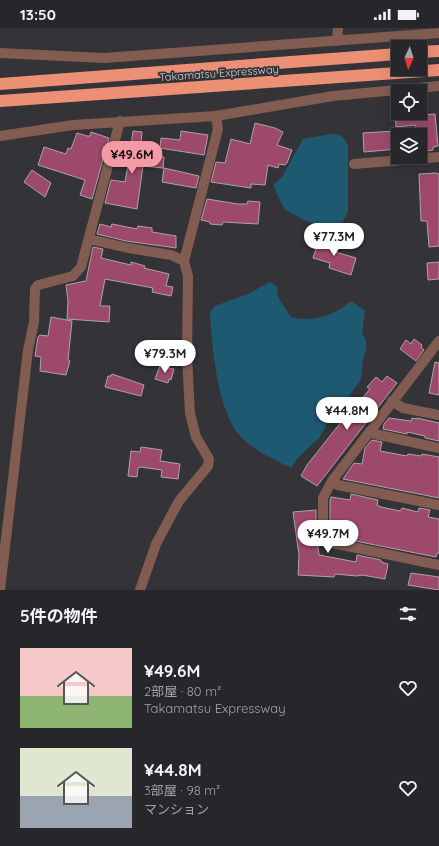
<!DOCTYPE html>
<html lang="ja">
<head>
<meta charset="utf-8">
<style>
	:root { --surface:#27262a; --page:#2f2e32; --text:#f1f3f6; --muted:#a4a5a8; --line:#434347; --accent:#f49aa5 }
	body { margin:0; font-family:Quicksand,"Noto Sans JP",sans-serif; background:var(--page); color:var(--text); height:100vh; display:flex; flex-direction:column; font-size:15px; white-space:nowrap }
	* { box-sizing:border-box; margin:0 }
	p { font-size:13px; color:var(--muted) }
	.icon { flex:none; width:22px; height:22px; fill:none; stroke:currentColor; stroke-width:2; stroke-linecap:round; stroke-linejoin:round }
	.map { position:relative; height:562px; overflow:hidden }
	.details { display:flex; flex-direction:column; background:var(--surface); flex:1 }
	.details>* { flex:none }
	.needle { width:26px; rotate:184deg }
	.tools { position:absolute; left:391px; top:12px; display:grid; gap:8px }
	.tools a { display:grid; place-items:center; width:36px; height:36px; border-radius:0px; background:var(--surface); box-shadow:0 4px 16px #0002,0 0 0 1px var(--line); font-size:20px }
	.price { position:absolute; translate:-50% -34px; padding:0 9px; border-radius:14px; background:#fff; color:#222; font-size:13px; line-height:26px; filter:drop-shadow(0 1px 2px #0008) }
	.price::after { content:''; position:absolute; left:50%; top:24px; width:12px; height:9px; margin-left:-6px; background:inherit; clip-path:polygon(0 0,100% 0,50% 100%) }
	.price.active { background:var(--accent); color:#111 }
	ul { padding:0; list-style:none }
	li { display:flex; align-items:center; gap:12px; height:100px; padding:0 20px }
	li span { display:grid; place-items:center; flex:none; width:112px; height:80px; border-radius:0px; color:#555 }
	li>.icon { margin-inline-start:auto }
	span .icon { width:48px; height:48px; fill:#fffc; stroke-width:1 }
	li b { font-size:17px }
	h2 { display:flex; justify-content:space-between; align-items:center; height:48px; padding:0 20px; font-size:17px }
	.status { display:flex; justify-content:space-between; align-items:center; height:28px; padding:0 20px; background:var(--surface); direction:ltr }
	.status svg { height:11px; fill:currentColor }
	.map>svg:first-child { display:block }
	.water { fill:#1d5970 }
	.building { fill:#9d496b; stroke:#aca5a7 }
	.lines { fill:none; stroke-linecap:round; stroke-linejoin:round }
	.minor { stroke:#825c51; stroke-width:10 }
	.tertiary { stroke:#825c51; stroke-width:10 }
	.motorway { stroke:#eb8f75; stroke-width:12 }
	.labels { text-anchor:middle; stroke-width:3.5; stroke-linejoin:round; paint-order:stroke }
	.street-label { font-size:11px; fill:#d3d2d5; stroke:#343338 }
</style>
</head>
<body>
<div class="status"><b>13:50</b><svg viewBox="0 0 49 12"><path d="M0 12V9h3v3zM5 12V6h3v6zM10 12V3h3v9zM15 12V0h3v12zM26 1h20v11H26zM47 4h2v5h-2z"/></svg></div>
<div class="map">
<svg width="439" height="562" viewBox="0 0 439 562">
	<rect width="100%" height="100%" fill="#343338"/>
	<path class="water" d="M331,106C341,106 344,109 348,117V183L340,199L330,202L304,192L284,181L273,157L282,149L303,111Z
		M270,254L277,258L278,269L291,289C305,293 321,291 335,284C341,281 346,276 352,273L365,283L362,305L366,312V323L363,331L361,351L348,370L330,391L319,410L297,431L291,440C275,432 258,424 244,412C217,388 212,319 210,284L215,278L248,266Z"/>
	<path class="building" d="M395,85H421V87L435,86L438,118L433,119V122L420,124V102L416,103L415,97L396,99Z
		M255,95L275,100L283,104L277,117L292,122L287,135L285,137L279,136L278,140L268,137L265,157L251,156V160L211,154L216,134L225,135L231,111L250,116Z
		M133,103L142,104L140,126L164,129L163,140L143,138L137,181L105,175L111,152L125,154L128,137H126L127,132L117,131L119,123L130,125Z
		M181,103L208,107L204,127L160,120L161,110L180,112Z
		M395,103L397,121L364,124L363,105Z
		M91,104L109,110L92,171L80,167L85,152L38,137L44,119L66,126L68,120L71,121L77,105L87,108H90Z
		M164,140L199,148L196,160L162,154Z
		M32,142L51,155L45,169L24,154Z
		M436,145L439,146V218L429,219L427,193H421L419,146Z
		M207,171L238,176H247L248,173L260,174L258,196L223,194L222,197L210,196V194L201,192Z
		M100,196L111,199L112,196L137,201L138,198L152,200V204L176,208V220L126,213L97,206Z
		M320,209L334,213L332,223L356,230L351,247L329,240L330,235L313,230Z
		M93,219L103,221L101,230L131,237V234L145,238L144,240L169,246L166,258L173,259L171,268L152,264L153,260L105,251L100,278H110L109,294L67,291L68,273L66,257L86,253Z
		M439,234V251L428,252L427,235Z
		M51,289L72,293L68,332L70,333L66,347L40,343L41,329L35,328L38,309L40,307L48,308Z
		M414,311L422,317L421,319L424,322L416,333L400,321L406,312L411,316Z
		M435,334L439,335V367L429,365Z
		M160,338L174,341L171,352L169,351L168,355L155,351Z
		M112,346L144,357L141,368L105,359L108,348H111Z
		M387,348L397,355L317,458L301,448L307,437L353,379L354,380L370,361L367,359L376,349L382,354Z
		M389,390L411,393L412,390L417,391V390L439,395V413L425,410V408L407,404V406L383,401L384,396Z
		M372,412L382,414L380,423L407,428L408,426L422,428V426L439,429V470L343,451L354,435L362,436L365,420Z
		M141,419L162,422L160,433L180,436L178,451L161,449L162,442L140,439L138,440L137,449L128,448L131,423L140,424Z
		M351,466L378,472L377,477L381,479L400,483L402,480L418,484L419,480L430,482L428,489L439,491V525H437L436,529L330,508V472L331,469L350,472Z
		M316,482V505L319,527L356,534L357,527L381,532V534L388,536L385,551L362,547L357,548L335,546L334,549L298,547L299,527L293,484Z
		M411,545L439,549V562L408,557Z"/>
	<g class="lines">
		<path class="minor" d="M337,13L338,0
			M0,25L104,30L439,5
			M354,136L439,129
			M89,211L128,220L171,227L184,233
			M439,313L332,453L323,470V513L439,537
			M392,373L403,380L439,387
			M370,403L375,406L439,420
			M332,453L338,457L439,477
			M0,562L28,322L34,294L35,261L38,257L73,248L81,239L120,93
			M140,562L156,516L179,473L208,438L209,431L196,409L190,385L187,328L188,248L184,233L218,101L216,88"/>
		<path class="tertiary" d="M0,108L73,97L216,88L333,68L439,58"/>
		<path class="motorway" d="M420,24L439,23
			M0,56L398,26
			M0,73L439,42"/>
	</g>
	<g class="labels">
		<g class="street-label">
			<text transform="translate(219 45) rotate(-4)" y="4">Takamatsu Expressway</text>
		</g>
	</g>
</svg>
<div class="tools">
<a><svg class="needle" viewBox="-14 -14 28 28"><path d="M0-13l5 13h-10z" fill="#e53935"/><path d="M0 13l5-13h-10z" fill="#a4a5a8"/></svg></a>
<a><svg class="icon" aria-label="locate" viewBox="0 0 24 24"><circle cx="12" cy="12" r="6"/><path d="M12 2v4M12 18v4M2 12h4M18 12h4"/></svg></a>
<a><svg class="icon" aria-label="layers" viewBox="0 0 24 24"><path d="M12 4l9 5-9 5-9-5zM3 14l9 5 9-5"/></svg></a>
</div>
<b class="price active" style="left:132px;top:147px">¥49.6M</b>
<b class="price" style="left:334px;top:229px">¥77.3M</b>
<b class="price" style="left:165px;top:346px">¥79.3M</b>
<b class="price" style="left:347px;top:403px">¥44.8M</b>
<b class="price" style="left:328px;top:526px">¥49.7M</b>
</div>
<section class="details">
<h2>5件の物件<svg class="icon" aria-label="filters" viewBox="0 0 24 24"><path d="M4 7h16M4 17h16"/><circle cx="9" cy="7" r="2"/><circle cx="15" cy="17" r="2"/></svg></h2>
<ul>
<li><span style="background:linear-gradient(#f6c9c9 60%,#8fb573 0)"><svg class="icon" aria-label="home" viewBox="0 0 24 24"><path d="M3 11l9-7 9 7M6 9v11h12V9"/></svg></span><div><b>¥49.6M</b><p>2部屋 · 80 m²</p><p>Takamatsu Expressway</p></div><svg class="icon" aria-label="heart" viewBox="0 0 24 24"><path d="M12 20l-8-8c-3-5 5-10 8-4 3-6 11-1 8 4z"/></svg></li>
<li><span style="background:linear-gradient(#dfe7d0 60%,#9aa5b1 0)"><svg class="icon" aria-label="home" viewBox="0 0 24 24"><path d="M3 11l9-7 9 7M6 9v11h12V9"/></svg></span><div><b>¥44.8M</b><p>3部屋 · 98 m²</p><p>マンション</p></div><svg class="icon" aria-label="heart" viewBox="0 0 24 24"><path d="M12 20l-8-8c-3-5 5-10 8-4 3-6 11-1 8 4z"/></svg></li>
</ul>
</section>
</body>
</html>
